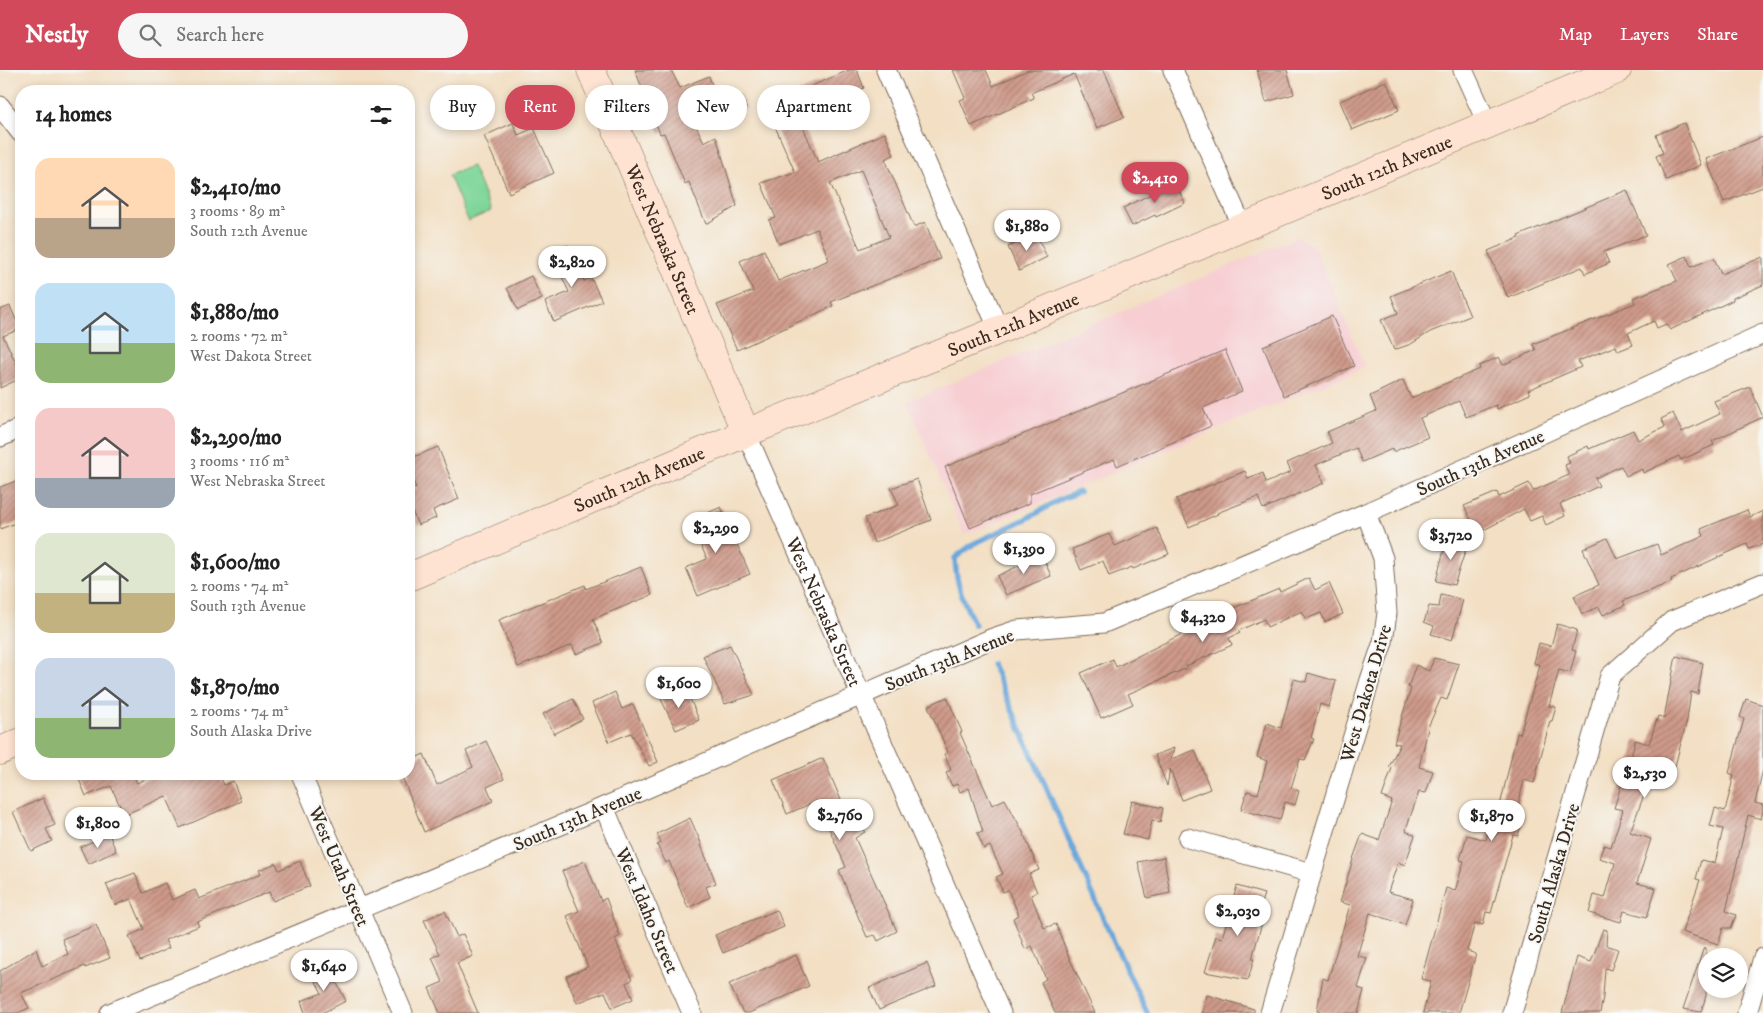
<!DOCTYPE html>
<html lang="en">
<head>
<meta charset="utf-8">
<style>
	:root { --surface:#fff; --page:#f6f6f6; --text:#222; --muted:#767676; --accent:#d1495b }
	body { margin:0; font-family:"IM FELL DW Pica",serif; background:var(--page); color:var(--text); height:100vh; display:flex; flex-direction:column; font-size:19px; white-space:nowrap }
	* { box-sizing:border-box; margin:0 }
	p { font-size:16px; color:var(--muted) }
	.icon { flex:none; width:28px; height:28px; fill:none; stroke:currentColor; stroke-width:2; stroke-linecap:round; stroke-linejoin:round }
	.map { position:relative; flex:1; overflow:hidden }
	.side { position:absolute; left:15px; top:15px; width:400px; height:695px; display:flex; flex-direction:column; background:var(--surface); border-radius:20px; box-shadow:0 2px 8px #0003 }
	.side>* { flex:none }
	.banner { position:absolute; left:430px; top:15px; width:475px; height:45px; display:flex; gap:10px }
	.fabs { position:absolute; left:1698px; top:878px; display:grid; gap:10px }
	.fabs a { display:grid; place-items:center; width:50px; height:50px; border-radius:50%; background:var(--surface); box-shadow:0 2px 8px #0003; font-size:25px }
	.price { position:absolute; translate:-50% -42px; padding:0 11px; border-radius:18px; background:#fff; color:#222; font-size:16px; line-height:32px; filter:drop-shadow(0 1px 2px #0008) }
	.price::after { content:''; position:absolute; left:50%; top:30px; width:15px; height:11px; margin-left:-8px; background:inherit; clip-path:polygon(0 0,100% 0,50% 100%) }
	.price.current { background:var(--accent); color:#fff }
	ul { padding:0; list-style:none }
	li { display:flex; align-items:center; gap:15px; height:125px; padding:0 20px }
	li span { display:grid; place-items:center; flex:none; width:140px; height:100px; border-radius:15px; color:#555 }
	li>.icon { margin-inline-start:auto }
	span .icon { width:60px; height:60px; fill:#fffc; stroke-width:1 }
	li b { font-size:21px }
	h2 { display:flex; justify-content:space-between; align-items:center; height:60px; padding:0 20px; font-size:21px }
	.chip { padding:0 18px; border-radius:22px; background:var(--surface); box-shadow:0 2px 8px #0003; font-size:18px; line-height:45px }
	.chip.current { background:var(--accent); color:#fff }
	header { display:flex; align-items:center; gap:30px; box-sizing:border-box; height:70px; padding:0 25px; background:var(--accent); color:#fff }
	header strong { font-size:24px }
	nav { display:flex; gap:28px; margin-inline-start:auto; font-size:18px }
	.search { width:350px; height:45px; background:var(--page); display:flex; align-items:center; gap:12px; box-sizing:border-box; padding:0 18px; border-radius:28px; color:var(--muted); font-size:19px }
	.map>svg:first-child { display:block }
	.built { fill:#f7cfd3 }
	.grass { fill:#7fd69a; stroke:#5d805c }
	.lines { fill:none; stroke-linecap:round; stroke-linejoin:round }
	.stream { stroke:#6aa7db; stroke-width:5.5 }
	.building { fill:url(#building-hatch); fill-rule:evenodd }
	.street-casing { stroke:#7b6958; stroke-width:21 }
	.secondary-casing { stroke:#7b6958; stroke-width:29 }
	.street { stroke:#fff; stroke-width:19 }
	.secondary { stroke:#fee3d2; stroke-width:28 }
	.labels { text-anchor:middle; stroke-width:4; stroke-linejoin:round; paint-order:stroke }
	.street-label { font-size:19px; fill:#3b2a1e; stroke:#f6f6f2 }
</style>
</head>
<body>
<header>
<strong>Nestly</strong>
<div class="search"><svg class="icon" aria-label="search" viewBox="0 0 24 24"><circle cx="10" cy="10" r="6"/><path d="M15 15l6 6"/></svg>Search here</div>
<nav><a>Map</a><a>Layers</a><a>Share</a></nav>
</header>
<div class="map">
<svg width="1763" height="943" viewBox="0 0 1763 943">
	<defs>
		<pattern id="building-hatch" width="6" height="6" patternUnits="userSpaceOnUse" patternTransform="scale(1.25)"><rect width="6" height="6" fill="#cf9a8a"/><path d="M-1 1l2-2M0 6l6-6M5 7l2-2" fill="none" stroke="#a97e70"/></pattern>
	</defs>
	<rect width="100%" height="100%" fill="#f6f6f2"/>
	<filter id="ink" filterUnits="userSpaceOnUse"><feTurbulence type="fractalNoise" baseFrequency=".02" numOctaves="2"/><feDisplacementMap in="SourceGraphic" scale="10" xChannelSelector="R" yChannelSelector="G"/><feConvolveMatrix kernelMatrix="1 2 1 2 8 2 1 2 1" color-interpolation-filters="sRGB"/></filter>
	<filter id="wash" filterUnits="userSpaceOnUse"><feTurbulence type="fractalNoise" baseFrequency=".0096" numOctaves="4" result="noise"/><feDisplacementMap in="SourceGraphic" scale="20" xChannelSelector="R" yChannelSelector="G"/><feGaussianBlur stdDeviation="1.12" result="paint"/><feColorMatrix in="noise" values="0 0 0 0 0 0 0 0 0 0 0 0 0 0 0 0 0 1.4 0 .05"/><feComposite in="paint" operator="in"/></filter>
	<g filter="url(#wash)">
		<rect width="100%" height="100%" fill="#f3dfc3"/>
		<path class="built" d="M1298,167L1314,176L1365,297L964,465L907,332Z"/>
		<path class="grass" d="M472,96L491,141L468,151L449,105Z"/>
		<g class="lines">
			<path class="stream" d="M975,555C963,531 956,515 955,488L973,474L1026,449L1061,429L1079,422
				M992,594L1108,859L1147,943"/>
		</g>
		<g id="blocks">
			<path class="building" d="M635,0H671L680,18L709,6L718,33L690,44L704,72L716,66L737,136L706,154L689,112L685,114L664,63L660,64Z
				M849,0H857L864,18L798,45L818,92L885,63L894,85L885,89L914,157L925,152L940,189L831,232L833,236L737,280L717,235L753,221L740,191L764,180L778,211L829,190L817,159L779,174L769,150L776,148L761,113L795,102L766,36ZM861,100L889,167L860,179L830,113Z
				M953,0H986L993,16L1028,0H1104L1124,47L1097,58L1074,4L1031,23L1034,28L971,56L960,30L965,28Z
				M1257,0H1287L1294,24L1266,32Z
				M1386,11L1399,40L1352,60L1340,31Z
				M739,24L746,38L732,45L726,31Z
				M513,53L518,65L534,58L554,103L509,123L484,66Z
				M1684,53L1701,95L1666,110L1656,86L1663,83L1656,65Z
				M1763,67V117L1724,132L1706,89Z
				M1175,112L1185,133L1156,147L1155,145L1132,156L1123,138Z
				M1627,120L1646,165L1604,182L1609,193L1585,204L1582,197L1508,228L1488,181L1519,168L1518,166Z
				M1036,164L1047,187L1019,201L1008,177Z
				M568,175L584,211L591,208L602,231L554,252L545,232L569,222L551,183Z
				M1687,186L1691,197L1714,188L1721,204L1763,187V215L1733,228V230L1670,260L1666,254L1657,258L1654,251L1628,263L1633,275L1618,281L1616,276L1578,291L1581,297L1528,320L1530,324L1497,339L1496,335L1466,347L1459,331L1420,348L1428,367L1393,382L1392,379L1362,392L1356,378L1316,395L1324,413L1263,439L1258,427L1217,443L1218,444L1189,457L1176,429L1245,401L1248,409L1263,403L1266,413L1291,402L1287,393L1332,373L1327,362L1376,341L1370,326L1403,310L1411,328L1480,299L1479,296L1499,287L1503,295L1536,280L1533,274L1635,233L1633,228L1677,211L1669,194Z
				M1451,201L1470,246L1430,262L1411,274L1394,280L1381,250L1398,243L1391,226Z
				M531,206L542,229L518,240L507,218Z
				M10,236L20,259L3,266L21,303V308L0,318V240Z
				M1332,246L1354,296L1284,326L1263,276Z
				M1225,280L1242,321L1203,338L1211,356L1117,396L1114,389L1030,424V433L970,458L945,397Z
				M1750,317L1763,347L1712,371L1714,375L1681,390L1679,386L1643,403L1642,399L1626,406L1621,396L1595,408L1599,416L1560,434L1565,446L1546,455L1542,446L1530,451L1524,439L1478,463L1464,436L1497,422L1499,427L1529,413L1533,421L1569,405L1565,395L1570,393L1567,386L1588,376L1589,379L1633,360L1638,370L1665,357L1661,349L1673,343L1682,362L1720,344L1714,331Z
				M438,377L459,429L433,440L436,448L418,455L409,434V421L416,418L409,401V389Z
				M917,409L931,450L874,473L865,448L899,435L891,418Z
				M16,411L21,423V451L0,459V417Z
				M721,437L750,504L698,526L686,498L707,489L690,451Z
				M1747,440L1750,447L1763,441V474L1749,479L1747,474L1671,509L1672,512L1623,531L1625,535L1603,545L1599,537L1582,544L1574,526L1599,515L1583,479L1607,468L1617,489L1657,474L1661,485L1704,466L1701,459Z
				M1157,458L1169,484L1133,499L1132,497L1109,506L1103,491L1081,500L1072,479L1109,464L1115,476Z
				M1447,468L1468,473L1454,515L1436,511Z
				M1042,485L1051,506L1006,525L997,506Z
				M641,497L652,525L593,549L603,573L576,584L572,575L518,597L499,550L585,515L586,519Z
				M1309,508L1315,520L1329,513L1343,544L1325,552L1321,543L1306,549L1302,541L1267,557L1264,549L1238,561L1240,563L1229,568L1232,575L1186,596L1187,598L1128,624L1133,634L1101,648L1081,603L1113,589L1116,597L1192,559L1191,556L1279,519L1280,522Z
				M1441,525L1463,530L1452,570L1431,564L1434,556L1424,552L1429,536L1439,537Z
				M1557,554L1577,560L1572,580L1576,581L1570,603L1559,600L1549,636L1556,637L1552,651H1550L1534,713L1524,710L1516,744L1524,746L1518,766L1513,765L1491,843L1486,842L1483,855L1475,853L1467,881L1476,884L1459,943H1423L1431,911L1421,909L1446,818L1455,821L1464,791L1460,790L1467,765L1486,770L1494,739L1499,740L1517,663L1520,664L1540,595L1534,593L1539,573L1551,576Z
				M730,575L754,625L725,634L703,586Z
				M1676,586L1703,593L1698,624L1691,622L1687,650L1675,696L1657,691L1630,762L1651,769L1637,813L1656,818L1647,847L1624,841L1621,852L1589,843L1594,825L1605,828L1615,793L1599,788L1604,775L1611,777L1623,740L1614,738L1627,697L1629,698L1635,670L1649,674L1658,646L1664,648Z
				M1434,588L1459,594L1447,630L1441,628L1429,655L1419,697L1433,701L1426,723L1419,722L1407,756L1406,761L1415,765L1405,795L1398,792L1388,822L1413,829L1405,855L1370,843L1357,886L1367,888L1358,918L1364,920L1358,943H1325L1317,941L1323,908L1328,910L1350,835L1340,832L1354,786L1362,764L1379,770L1392,731L1382,727L1392,698L1389,697L1400,674L1394,673L1411,618L1408,617L1416,595L1429,601Z
				M1308,603L1336,611L1329,637L1320,634L1311,668L1314,669L1305,690L1300,689L1291,718L1299,721L1295,735L1285,732L1280,750L1241,740L1247,721L1258,724L1267,691L1257,687L1267,653L1281,658L1294,609L1306,612Z
				M674,618L680,631L688,624L699,650L676,660L659,625Z
				M615,622L622,639L633,634L658,692L649,696L631,663L609,672L592,633Z
				M947,627L962,662L960,663L992,735L1005,729L1022,760L1039,800L1029,804L1037,822L1031,825L1044,858L1056,854L1068,885L1095,943H1055L1041,912L1046,909L1032,876L1025,879L1013,848L1019,845L1008,820L1003,822L996,807L1003,804L990,776L984,779L977,763L983,762L969,718L960,722L957,714L952,716L946,703L951,700L944,684L948,682L928,636Z
				M573,629L583,649L554,664L543,644Z
				M1746,629L1763,635V699L1755,733L1763,735V741L1761,749L1748,745L1726,841L1736,845L1731,858H1723L1718,874L1682,862L1700,810L1696,809L1701,790L1715,793L1723,759L1710,756L1715,738L1725,741L1734,705L1729,703L1744,649L1740,647Z
				M486,671L504,709L487,717L493,731L424,762L401,704H409V691L424,684L437,715L473,697L466,681Z
				M1174,678L1171,689L1195,680L1210,719L1182,730L1170,699L1167,716L1155,685Z
				M823,688L844,737L850,734L865,762L855,768L897,861L878,871L875,865L867,867L860,851L839,800L846,797L817,731L787,744L773,710Z
				M86,704H139L134,706L137,713L157,704H219L224,715L233,711L241,731L180,758L166,726L124,745L111,716L86,726L78,707Z
				M43,728L55,755L46,759L52,771L31,781L13,742Z
				M1132,731L1163,738L1160,753L1152,750L1148,770L1123,764Z
				M690,748L702,775H701L716,813L706,817L710,827L688,838L669,791L666,793L657,775L661,773L657,764Z
				M109,764L116,781L88,794L80,777Z
				M1164,787L1170,823L1147,828L1138,792Z
				M300,791L310,816L273,831L269,822L197,852L199,856L165,870L169,878L140,891L129,866L144,859L131,829L115,835L106,814L135,803L143,823L165,813L172,830L195,820L199,829L261,804L259,800L276,793L279,800Z
				M585,791L601,831L606,828L620,866L615,869L632,910L626,913L633,929L612,938L605,922L577,933L566,906L588,897L567,846L579,841L562,801Z
				M1237,816L1264,824L1260,836L1266,838L1252,889H1254L1248,910L1205,902L1216,866L1222,868Z
				M777,840L784,857L723,883L715,865Z
				M445,841L457,867L463,864L473,886L457,893L478,943H440L429,918L443,912L432,888L440,884L424,850Z
				M96,855L110,888L85,898V896L21,923L29,938L17,943H0V901L36,879L42,896L68,884L62,869Z
				M1603,859L1607,860L1606,875L1618,879L1611,900L1605,898L1603,927L1600,943H1562L1577,887L1591,892Z
				M1704,877L1706,878V926L1701,942L1683,939Z
				M796,885L809,916L749,943H743L729,914Z
				M927,893L936,916L879,940L869,918Z
				M327,894L346,931L322,943H305L301,931L322,923L310,901Z
				M1207,925L1254,939V943H1202Z"/>
		</g>
	</g>
	<g filter="url(#ink)">
		<use href="#blocks" fill-opacity="0" stroke="#7b6958" stroke-width="1"/>
		<g class="lines">
			<g class="street-casing">
				<g id="street">
					<path d="M886,0L999,260"/>
					<path d="M1173,0L1243,158"/>
					<path d="M1463,0L1488,55"/>
					<path d="M0,36L21,63"/>
					<path id="s1" d="M746,363L1001,943"/>
					<path d="M0,367L21,358"/>
					<path d="M301,704L403,943"/>
					<path d="M604,737L692,943"/>
					<path d="M1188,768L1311,803"/>
					<path d="M110,943L604,737L993,568L1017,560L1104,553L1366,443L1763,264"/>
					<path d="M1270,943L1370,610L1383,572L1387,543L1383,488L1366,443"/>
					<path d="M1512,943L1610,606L1672,551L1763,513"/>
					<path d="M1747,943L1763,888"/>
				</g>
			</g>
			<g class="secondary-casing">
				<g id="secondary">
					<path id="s2" d="M591,0L746,363"/>
					<path id="s3" d="M409,507L746,363L999,260L1617,0"/>
					<path d="M0,681L21,672"/>
				</g>
			</g>
			<use href="#street" class="street"/>
			<use href="#secondary" class="secondary"/>
		</g>
	</g>
	<g class="labels">
		<g class="street-label">
			<text dy="7" stroke="none"><textPath href="#s3" startOffset="1060">South 12th Avenue</textPath></text>
			<text dy="7" stroke="none"><textPath href="#s2" startOffset="184">West Nebraska Street</textPath></text>
			<text dy="7" stroke="none"><textPath href="#s3" startOffset="655">South 12th Avenue</textPath></text>
			<text transform="translate(1480 392) rotate(-24)" y="7">South 13th Avenue</text>
			<text dy="7" stroke="none"><textPath href="#s3" startOffset="250">South 12th Avenue</textPath></text>
			<text dy="7" stroke="none"><textPath href="#s1" startOffset="195">West Nebraska Street</textPath></text>
			<text transform="translate(949 589) rotate(-22)" y="7">South 13th Avenue</text>
			<text transform="translate(1365 623) rotate(-74)" y="7">West Dakota Drive</text>
			<text transform="translate(577 748) rotate(-23)" y="7">South 13th Avenue</text>
			<text transform="translate(340 796) rotate(67)" y="7">West Utah Street</text>
			<text transform="translate(1553 803) rotate(-74)" y="7">South Alaska Drive</text>
			<text transform="translate(648 840) rotate(67)" y="7">West Idaho Street</text>
		</g>
	</g>
</svg>
<div class="fabs">
<a><svg class="icon" aria-label="layers" viewBox="0 0 24 24"><path d="M12 4l9 5-9 5-9-5zM3 14l9 5 9-5"/></svg></a>
</div>
<b class="price current" style="left:1155px;top:134px">$2,410</b>
<b class="price" style="left:1027px;top:182px">$1,880</b>
<b class="price" style="left:572px;top:218px">$2,820</b>
<b class="price" style="left:716px;top:484px">$2,290</b>
<b class="price" style="left:1451px;top:491px">$3,720</b>
<b class="price" style="left:1024px;top:505px">$1,390</b>
<b class="price" style="left:1203px;top:573px">$4,320</b>
<b class="price" style="left:679px;top:639px">$1,600</b>
<b class="price" style="left:1645px;top:729px">$2,530</b>
<b class="price" style="left:840px;top:771px">$2,760</b>
<b class="price" style="left:1492px;top:772px">$1,870</b>
<b class="price" style="left:98px;top:779px">$1,800</b>
<b class="price" style="left:1238px;top:867px">$2,030</b>
<b class="price" style="left:324px;top:922px">$1,640</b>
<div class="banner">
<a class="chip">Buy</a>
<a class="chip current">Rent</a>
<a class="chip">Filters</a>
<a class="chip">New</a>
<a class="chip">Apartment</a>
</div>
<section class="side">
<h2>14 homes<svg class="icon" aria-label="filters" viewBox="0 0 24 24"><path d="M4 7h16M4 17h16"/><circle cx="9" cy="7" r="2"/><circle cx="15" cy="17" r="2"/></svg></h2>
<ul>
<li><span style="background:linear-gradient(#ffd9b3 60%,#b9a48a 0)"><svg class="icon" aria-label="home" viewBox="0 0 24 24"><path d="M3 11l9-7 9 7M6 9v11h12V9"/></svg></span><div><b>$2,410/mo</b><p>3 rooms · 89 m²</p><p>South 12th Avenue</p></div></li>
<li><span style="background:linear-gradient(#bfe0f5 60%,#8fb573 0)"><svg class="icon" aria-label="home" viewBox="0 0 24 24"><path d="M3 11l9-7 9 7M6 9v11h12V9"/></svg></span><div><b>$1,880/mo</b><p>2 rooms · 72 m²</p><p>West Dakota Street</p></div></li>
<li><span style="background:linear-gradient(#f6c9c9 70%,#9aa5b1 0)"><svg class="icon" aria-label="home" viewBox="0 0 24 24"><path d="M3 11l9-7 9 7M6 9v11h12V9"/></svg></span><div><b>$2,290/mo</b><p>3 rooms · 116 m²</p><p>West Nebraska Street</p></div></li>
<li><span style="background:linear-gradient(#dfe7d0 60%,#c2b280 0)"><svg class="icon" aria-label="home" viewBox="0 0 24 24"><path d="M3 11l9-7 9 7M6 9v11h12V9"/></svg></span><div><b>$1,600/mo</b><p>2 rooms · 74 m²</p><p>South 13th Avenue</p></div></li>
<li><span style="background:linear-gradient(#c9d6e8 60%,#8fb573 0)"><svg class="icon" aria-label="home" viewBox="0 0 24 24"><path d="M3 11l9-7 9 7M6 9v11h12V9"/></svg></span><div><b>$1,870/mo</b><p>2 rooms · 74 m²</p><p>South Alaska Drive</p></div></li>
</ul>
</section>
</div>
</body>
</html>
